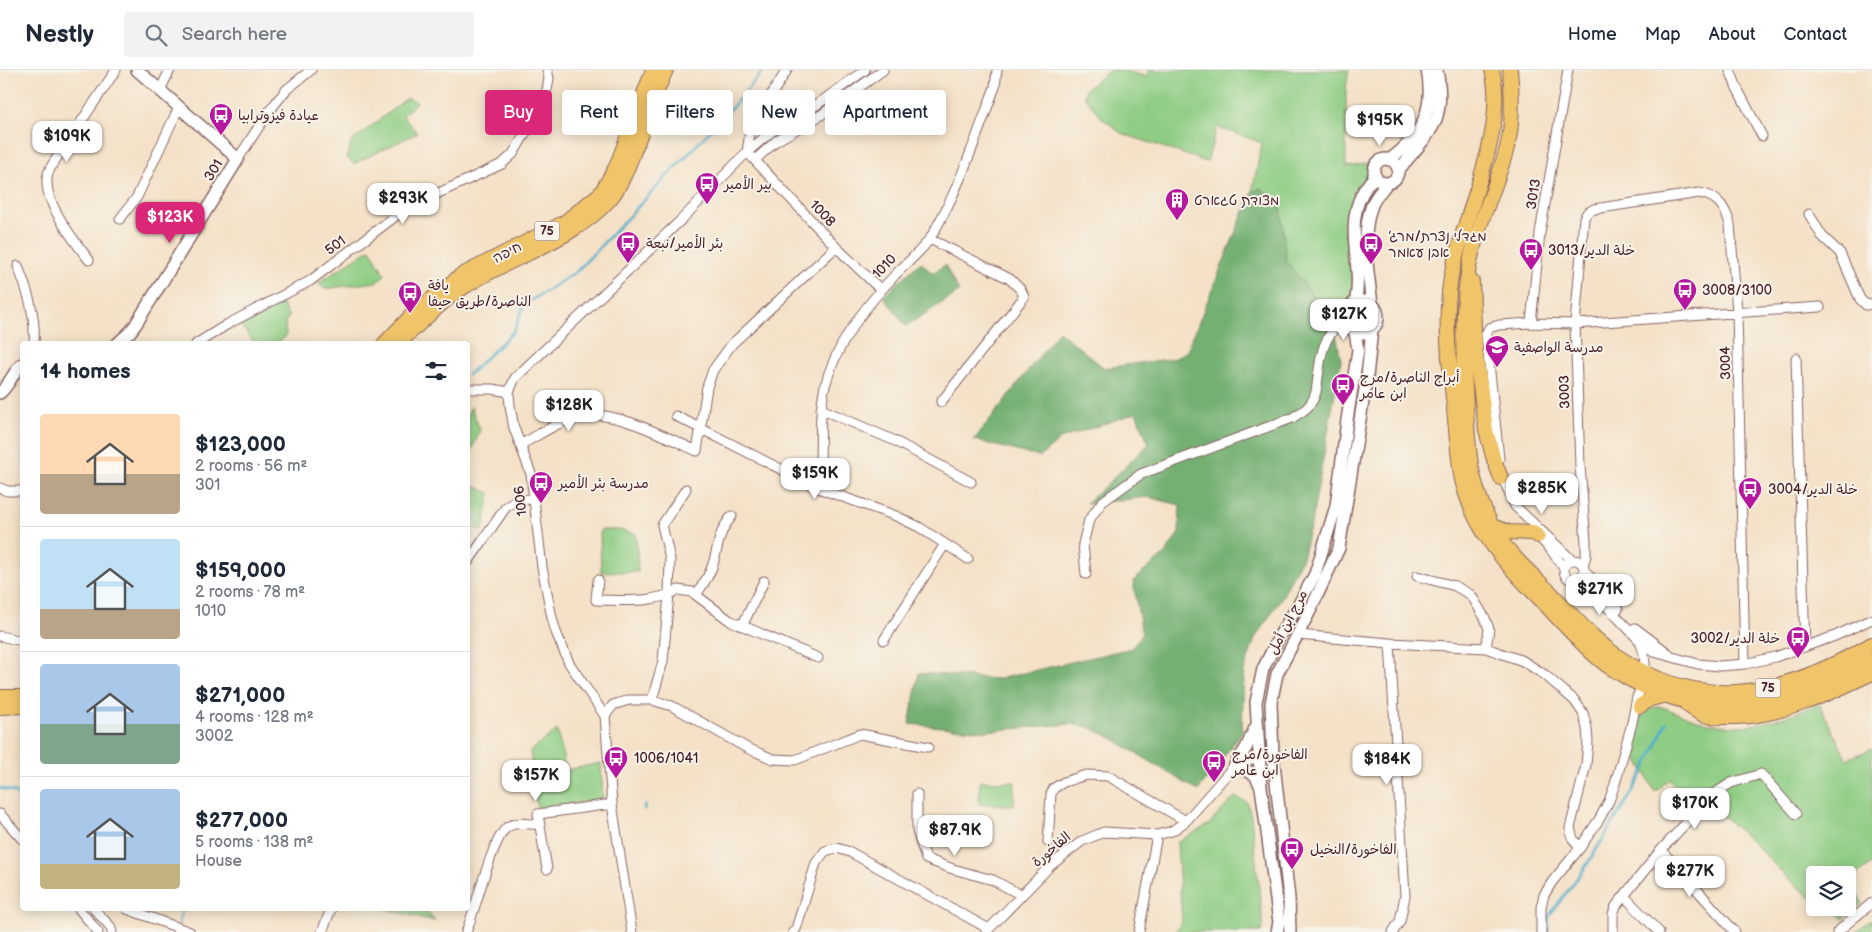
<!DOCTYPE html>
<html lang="en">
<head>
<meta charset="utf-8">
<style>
	:root { --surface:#fff; --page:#f2f2f3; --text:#1f2937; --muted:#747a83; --line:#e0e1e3; --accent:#db2777 }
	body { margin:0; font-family:"Balsamiq Sans","Playpen Sans Arabic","Playpen Sans Hebrew",sans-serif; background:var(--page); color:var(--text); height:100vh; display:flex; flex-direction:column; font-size:19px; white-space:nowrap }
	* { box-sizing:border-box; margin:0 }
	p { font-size:16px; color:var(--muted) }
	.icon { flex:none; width:28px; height:28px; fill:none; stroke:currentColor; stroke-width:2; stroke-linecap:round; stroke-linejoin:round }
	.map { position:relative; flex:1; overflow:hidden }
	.side { position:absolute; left:20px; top:271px; width:450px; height:570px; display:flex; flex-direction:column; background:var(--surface); border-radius:5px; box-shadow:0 2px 12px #0003 }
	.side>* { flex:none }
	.top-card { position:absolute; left:485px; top:20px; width:475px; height:45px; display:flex; gap:10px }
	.buttons { position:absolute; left:1806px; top:796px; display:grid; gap:10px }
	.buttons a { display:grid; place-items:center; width:50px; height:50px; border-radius:5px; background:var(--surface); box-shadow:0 2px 12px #0003; font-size:25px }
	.price { position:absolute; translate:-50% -42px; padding:0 11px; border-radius:10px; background:#fff; color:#222; font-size:16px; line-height:32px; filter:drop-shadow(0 1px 2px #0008) }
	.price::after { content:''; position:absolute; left:50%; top:30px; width:15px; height:11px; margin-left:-8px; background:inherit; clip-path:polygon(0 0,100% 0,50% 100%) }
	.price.active { background:var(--accent); color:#fff }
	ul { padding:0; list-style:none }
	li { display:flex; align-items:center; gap:15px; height:125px; padding:0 20px }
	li+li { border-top:1px solid var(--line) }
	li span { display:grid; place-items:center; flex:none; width:140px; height:100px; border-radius:5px; color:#555 }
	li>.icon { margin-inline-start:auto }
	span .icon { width:60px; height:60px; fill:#fffc; stroke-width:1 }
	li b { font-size:21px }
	h2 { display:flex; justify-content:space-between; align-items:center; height:60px; padding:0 20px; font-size:21px }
	.tag { padding:0 18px; border-radius:5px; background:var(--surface); box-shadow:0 2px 12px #0003; font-size:18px; line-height:45px }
	.tag.active { background:var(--accent); color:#fff }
	header { display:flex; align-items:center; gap:30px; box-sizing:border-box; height:70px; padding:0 25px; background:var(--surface); border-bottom:1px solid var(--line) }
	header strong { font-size:24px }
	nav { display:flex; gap:28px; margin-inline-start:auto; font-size:18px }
	.search { width:350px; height:45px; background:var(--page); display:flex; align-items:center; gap:12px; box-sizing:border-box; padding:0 18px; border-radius:5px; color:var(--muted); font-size:19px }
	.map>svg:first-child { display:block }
	.green { fill:#8fcd84; stroke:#6c7658 }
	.forest { fill:#73b072; stroke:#5e684e }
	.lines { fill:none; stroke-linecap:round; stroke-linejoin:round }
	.stream { stroke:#4cafcc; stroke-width:2.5 }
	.minor-casing { stroke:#866362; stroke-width:11 }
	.tertiary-casing { stroke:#866362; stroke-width:14 }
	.trunk-casing { stroke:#866362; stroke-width:16 }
	.minor { stroke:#fff; stroke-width:9 }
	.tertiary { stroke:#fff; stroke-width:11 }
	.trunk { stroke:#f0c469; stroke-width:14 }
	.labels { text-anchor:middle; stroke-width:4; stroke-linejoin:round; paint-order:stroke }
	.shield { fill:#f7f3e8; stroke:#7e5f64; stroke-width:1 }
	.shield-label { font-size:12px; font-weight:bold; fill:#4a1f2b }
	.poi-label { font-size:14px; fill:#4a1f2b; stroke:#f7f3e8; text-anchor:start }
	.street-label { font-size:14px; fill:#4a1f2b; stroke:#f7f3e8 }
</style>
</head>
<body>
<header>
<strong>Nestly</strong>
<div class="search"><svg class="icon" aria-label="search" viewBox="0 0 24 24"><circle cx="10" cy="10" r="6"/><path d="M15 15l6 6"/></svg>Search here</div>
<nav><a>Home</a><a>Map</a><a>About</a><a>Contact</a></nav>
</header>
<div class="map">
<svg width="1872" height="862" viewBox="0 0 1872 862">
	<rect width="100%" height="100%" fill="#f7f3e8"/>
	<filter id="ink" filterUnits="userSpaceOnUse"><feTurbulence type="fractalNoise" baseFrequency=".02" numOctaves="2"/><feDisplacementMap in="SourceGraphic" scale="10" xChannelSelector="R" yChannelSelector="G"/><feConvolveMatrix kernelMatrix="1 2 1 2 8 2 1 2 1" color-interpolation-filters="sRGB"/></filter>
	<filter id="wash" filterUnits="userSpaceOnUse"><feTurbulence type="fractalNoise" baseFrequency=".0096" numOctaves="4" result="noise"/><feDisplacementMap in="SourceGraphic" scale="20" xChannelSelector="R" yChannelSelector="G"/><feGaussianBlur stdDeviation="1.12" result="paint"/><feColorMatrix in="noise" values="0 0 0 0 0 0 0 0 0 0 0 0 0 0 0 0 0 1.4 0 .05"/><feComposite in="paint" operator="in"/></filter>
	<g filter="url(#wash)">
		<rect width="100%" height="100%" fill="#f4e1c7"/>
		<path class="green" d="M1110,0H1122L1148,7V0H1349L1346,19V97L1372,93L1373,106L1358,128L1352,226L1334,252L1286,191L1280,136L1261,118L1252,122L1262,73L1217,57L1207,92L1121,63L1102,48L1084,26L1086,19Z
			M407,28L417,32L403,45L417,63L353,94L347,88L351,72Z
			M370,179L385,205L376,212L324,219L318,213Z
			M280,231L289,247L285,252L286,266L277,274H256L240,255Z
			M471,337L480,360L468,390V342Z
			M468,413L490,423L483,461L468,456Z
			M600,460H620L636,464L638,502H601Z
			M1819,634L1847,689L1872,679V795L1871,794L1851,810L1862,833L1843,849L1833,838H1848V805H1815V828H1811L1784,805L1760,779L1702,728L1691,737L1670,709L1655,722L1634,682L1639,650L1646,641L1659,636C1677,642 1695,651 1714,654C1749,662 1787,646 1819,634Z
			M557,660L566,700L601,693L603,730L537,738L530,681Z
			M980,711L1015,712L1014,735L979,734Z
			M1235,727L1247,732L1251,746L1263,855L1261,862H1175L1182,852L1177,772L1208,755Z
			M385,839H425L435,851Z
			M1872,849V862H1855Z"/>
		<path class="forest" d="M1261,118L1281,136L1286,191L1334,252L1341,291L1312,449L1302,488L1282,527L1255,568L1244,602L1242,662L1198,721L1112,668L1089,657L1071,654L985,661L909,654L919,603L998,609L1132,578L1142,564L1133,511L1165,484L1179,463L1180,435L1148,427L1086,434L1149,374L1136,343L1060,369L1040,387L974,370L1059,261L1104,298L1176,288L1187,281L1252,122Z
			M921,192L932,203L945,195L959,222L906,256L883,226Z"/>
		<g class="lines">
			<path class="stream" d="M468,305L514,261L524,235L576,202L727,43L764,0
				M0,718L14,722L22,729
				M644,739L645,735
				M179,854L182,839
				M1548,862L1549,846L1584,799L1633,721L1652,685L1666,653"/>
		</g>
	</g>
	<g filter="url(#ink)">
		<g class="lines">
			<g class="minor-casing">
				<path id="minor" d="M1730,0L1737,18L1762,66
					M160,20L170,0
					M747,82L836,177L881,220
					M747,82L751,57L787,0
					M238,89L267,44L286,20L311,0
					M755,90L776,71L821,45L883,0
					M1809,144L1822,166L1840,183L1860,229L1866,235L1872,234
					M120,149L137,127L179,37
					M930,169L1010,209L1021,220L1024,227L941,332
					M89,190C75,172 47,136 47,113C46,105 50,98 54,92L116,0
					M18,196C28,223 36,244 34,274
					M1531,253L1540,163L1568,0
					M196,274L228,254L310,211L397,145L430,127L502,94L513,84L532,52L547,20L549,8L547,0
					M1796,288L1805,577
					M468,319H492L509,322
					M821,339L893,370L971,412
					M676,346L818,418L896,446L919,457L968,489
					M520,375C539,365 559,351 580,346C611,338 668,368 697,381L707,317L713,300L732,274L836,177
					M1499,389L1486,264L1489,258L1499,255L1531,253L1575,254L1820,237
					M1501,404L1515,436L1572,490
					M0,418L7,421H22
					M818,418C823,385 817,350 825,316C836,274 865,236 895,205C906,193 922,181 931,167C959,120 976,67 995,17L997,0
					M1538,466L1551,480L1564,498
					M1564 500a10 10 0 1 1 20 0a10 10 0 1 1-20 0Z
					M468,492L506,437L514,432L534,428
					M1583,495L1586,486V472L1580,396L1575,254L1584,148L1587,143L1594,139L1699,123C1718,126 1725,137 1730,154L1737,242L1745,594
					M1585,501L1618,539
					M1086,504L1083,474L1089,450L1102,432L1141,404L1292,348C1304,341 1312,336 1316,322C1320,296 1319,264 1346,250
					M1417,506L1455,516L1471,525L1485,548L1489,559L1486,578
					M598,510L596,530C623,530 653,534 678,520L692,522L729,550L818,588
					M1573,510L1594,523L1638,569L1654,582L1698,594L1720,596L1745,594L1775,587L1835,566L1872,549
					M696,525C702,516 708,508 712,497C719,477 717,463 732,446
					M742,556L764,511
					M1635,558L1668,583
					M1298,565L1390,573L1486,578L1523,591L1545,605L1574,630L1583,643L1587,658L1588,671L1586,695L1570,758L1573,769L1580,778
					M0,566L22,571
					M884,570L945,474
					M1640,571L1644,584L1646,605
					M1390,573L1405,826L1400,851L1393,862
					M652,630L663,591L669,525L670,489L662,455L686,419
					M605,646L613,635L629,630H652L672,636L747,678L773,689L795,690L860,664L928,677
					M917,724V761L926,789L953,799L993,810L1021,825
					M0,744L22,769
					M1048,772L1051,724L1054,718L1064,712L1086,705L1108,706L1186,751
					M1661,780L1735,862
					M547,799L538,744L612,734
					M1624,826L1659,862
					M79,839L98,862
					M94,839L110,856L112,862
					M127,839L190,862
					M322,862L331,839
					M466,862C475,842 493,763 509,756C518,751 530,754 540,755
					M632,862L612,734L605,646L569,593L556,562L552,548L542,497L531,404L514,358L510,336L509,322L515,308L682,149L747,82L771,62L815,36L865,0
					M793,862L796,859L816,793L825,781L837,778L850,782L989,859
					M986,862L1050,796L1082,771L1104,762L1157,765L1172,761L1186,751L1235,695L1258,687L1273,685
					M1139,862L1157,765
					M1541,862V837L1544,825L1552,812L1580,778L1600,748L1609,731L1615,714L1632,653L1637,627L1642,616L1646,613
					M1613,862V844L1616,836L1661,780L1712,725L1731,713L1761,704L1796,744
					M1837,862L1872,833"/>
			</g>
			<g class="tertiary-casing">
				<path id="tertiary" d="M1374 101a12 12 0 1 1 24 0a12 12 0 1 1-24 0Z
					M1389,90C1422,66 1435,40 1427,0
					M1398,101C1429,62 1447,54 1437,0
					M1346 247a16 16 0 1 1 32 0a16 16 0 1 1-32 0Z
					M1355,233C1364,198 1344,158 1362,124C1365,117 1371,111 1375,105
					M1372,235C1369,204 1360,166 1372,135C1375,127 1382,120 1387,113
					M117,274L130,262L136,254L238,89L137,0
					M0,323C10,314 13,302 22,294
					M1255,658L1246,678L1235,695L1255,705L1260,715
					M1277,862L1279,852L1261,717L1256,632L1263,599L1280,565L1299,534L1315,504L1336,436L1347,350L1358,280L1355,262
					M1290,862L1289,828L1273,685L1271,633L1277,604L1310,541L1339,478L1367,307L1372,259"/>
			</g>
			<g class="trunk-casing">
				<path id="trunk" d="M1492,0C1508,63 1463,144 1451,207C1445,244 1448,281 1452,318C1455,347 1457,376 1461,405C1471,457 1505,494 1541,530C1560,550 1579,572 1600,590C1609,598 1621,604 1631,610C1714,657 1794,633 1872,590
					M1510,0C1512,22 1513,47 1509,69C1501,108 1481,144 1472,183C1460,233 1463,285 1466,335C1467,357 1468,379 1472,400C1476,419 1483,438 1492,456C1506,483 1532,504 1553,525C1573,546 1593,569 1617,586C1704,646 1786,624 1872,574
					M1472,212L1475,279L1486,360L1494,390L1501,408
					M384,274L412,245L460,206L565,152L601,123L616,97L653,0
					M398,274C419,254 441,232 464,217C511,186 572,172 610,129C621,116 628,97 634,81C645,54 654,26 666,0
					M1489,455L1509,462L1533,463L1538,466
					M0,627H22
					M1687,635C1692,638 1698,643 1704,645C1713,648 1724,647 1734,647C1783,646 1828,624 1872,603
					M1640,636L1650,629L1663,626
					M0,637L22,636"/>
			</g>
			<use href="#minor" class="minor"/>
			<use href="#tertiary" class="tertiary"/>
			<use href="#trunk" class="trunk"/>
		</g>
	</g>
	<defs>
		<g id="bus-pin" transform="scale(1.25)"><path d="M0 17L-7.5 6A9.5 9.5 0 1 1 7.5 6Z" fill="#b5179e" stroke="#f7f3e8"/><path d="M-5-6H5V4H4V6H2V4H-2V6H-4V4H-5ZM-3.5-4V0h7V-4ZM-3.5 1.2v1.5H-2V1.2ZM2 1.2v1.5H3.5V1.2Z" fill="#fff"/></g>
		<g id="building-pin" transform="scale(1.25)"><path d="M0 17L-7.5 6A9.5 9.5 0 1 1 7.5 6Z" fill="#b5179e" stroke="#f7f3e8"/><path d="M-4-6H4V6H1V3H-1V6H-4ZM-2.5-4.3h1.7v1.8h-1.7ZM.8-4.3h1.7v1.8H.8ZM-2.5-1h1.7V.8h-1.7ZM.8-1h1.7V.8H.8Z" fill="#fff"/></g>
		<g id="school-pin" transform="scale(1.25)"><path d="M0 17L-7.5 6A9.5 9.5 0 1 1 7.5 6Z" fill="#b5179e" stroke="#f7f3e8"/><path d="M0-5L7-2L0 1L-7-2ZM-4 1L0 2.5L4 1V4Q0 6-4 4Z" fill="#fff"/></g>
	</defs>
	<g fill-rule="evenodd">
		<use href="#bus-pin" x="221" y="45"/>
		<use href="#bus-pin" x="707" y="114"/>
		<use href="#building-pin" x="1177" y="130"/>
		<use href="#bus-pin" x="628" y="173"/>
		<use href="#bus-pin" x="1371" y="174"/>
		<use href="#bus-pin" x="1531" y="180"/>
		<use href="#bus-pin" x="1685" y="220"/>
		<use href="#bus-pin" x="410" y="223"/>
		<use href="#school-pin" x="1497" y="277"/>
		<use href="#bus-pin" x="1343" y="315"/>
		<use href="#bus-pin" x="541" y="413"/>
		<use href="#bus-pin" x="1750" y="419"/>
		<use href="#bus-pin" x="1798" y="568"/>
		<use href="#bus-pin" x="616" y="688"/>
		<use href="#bus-pin" x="1214" y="692"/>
		<use href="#bus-pin" x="1292" y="779"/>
	</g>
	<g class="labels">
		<g class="shield">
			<rect x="534.5" y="151.5" width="25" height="19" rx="4"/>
			<rect x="1755.5" y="608.5" width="25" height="19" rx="4"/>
		</g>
		<g class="shield-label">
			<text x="547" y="165">75</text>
			<text x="1768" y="622">75</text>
		</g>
		<g class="poi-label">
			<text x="238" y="50">عيادة فيزوترابيا</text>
			<text x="724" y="119">بير الأمير</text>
			<text x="1194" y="135">מצודת טגארט</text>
			<text x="1388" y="171">מגדלי נצרת/מרג׳<tspan x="1388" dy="16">אבן עאמר</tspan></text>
			<text x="646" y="178">بئر الأمير/نبعة</text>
			<text x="1548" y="185">خلة الدير/3013</text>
			<text x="428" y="220">يافة<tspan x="428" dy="16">الناصرة/طريق حيفا</tspan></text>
			<text x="1702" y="225">3008/3100</text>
			<text x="1514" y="282">مدرسة الواصفية</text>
			<text x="1360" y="312">أبراج الناصرة/مرج<tspan x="1360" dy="16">ابن عامر</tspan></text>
			<text x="558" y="418">مدرسة بئر الأمير</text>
			<text x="1768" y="424">خلة الدير/3004</text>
			<text x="1780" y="573" text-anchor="end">خلة الدير/3002</text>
			<text x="1232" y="689">الفاخورة/مرج<tspan x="1232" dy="16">ابن عامر</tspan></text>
			<text x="634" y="693">1006/1041</text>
			<text x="1310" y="784">الفاخورة/النخيل</text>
		</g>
		<g class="street-label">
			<text transform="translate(213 100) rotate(-58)" y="5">301</text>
			<text transform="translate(1533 124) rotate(-81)" y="5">3013</text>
			<text transform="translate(823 143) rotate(47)" y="5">1008</text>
			<text transform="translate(335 175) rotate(-36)" y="5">501</text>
			<text transform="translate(507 182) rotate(-27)" y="5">חיפה</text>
			<text transform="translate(884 196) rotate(-46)" y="5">1010</text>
			<text transform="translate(1725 293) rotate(-91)" y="5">3004</text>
			<text transform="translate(1564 322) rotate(-92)" y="5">3003</text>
			<text transform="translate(520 431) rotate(-97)" y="5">1006</text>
			<text transform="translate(1287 552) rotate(-63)" y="5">مرج ابن أمل</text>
			<text transform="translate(1051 779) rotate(-40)" y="5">الفاخورة</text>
		</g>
	</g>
</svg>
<div class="buttons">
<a><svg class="icon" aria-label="layers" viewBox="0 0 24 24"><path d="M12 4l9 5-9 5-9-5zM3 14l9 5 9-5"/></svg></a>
</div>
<b class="price" style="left:1380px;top:77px">$195K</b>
<b class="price" style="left:67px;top:93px">$109K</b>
<b class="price" style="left:403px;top:155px">$293K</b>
<b class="price active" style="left:170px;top:174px">$123K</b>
<b class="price" style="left:1344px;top:271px">$127K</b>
<b class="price" style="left:569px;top:362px">$128K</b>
<b class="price" style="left:815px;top:430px">$159K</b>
<b class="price" style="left:1542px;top:445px">$285K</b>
<b class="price" style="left:1600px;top:546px">$271K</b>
<b class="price" style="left:1387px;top:716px">$184K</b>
<b class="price" style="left:536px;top:732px">$157K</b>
<b class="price" style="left:1695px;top:760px">$170K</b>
<b class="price" style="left:955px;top:787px">$87.9K</b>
<b class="price" style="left:1690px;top:828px">$277K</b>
<div class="top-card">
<a class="tag active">Buy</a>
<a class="tag">Rent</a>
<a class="tag">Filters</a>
<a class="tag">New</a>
<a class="tag">Apartment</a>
</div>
<section class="side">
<h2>14 homes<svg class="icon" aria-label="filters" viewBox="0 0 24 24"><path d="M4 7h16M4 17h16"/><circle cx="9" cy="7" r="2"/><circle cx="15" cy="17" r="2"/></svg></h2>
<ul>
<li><span style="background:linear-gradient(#ffd9b3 60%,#b9a48a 0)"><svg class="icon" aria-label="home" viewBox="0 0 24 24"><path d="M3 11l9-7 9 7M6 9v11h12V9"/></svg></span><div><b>$123,000</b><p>2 rooms · 56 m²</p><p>301</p></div></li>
<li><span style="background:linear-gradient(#bfe0f5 70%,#b9a48a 0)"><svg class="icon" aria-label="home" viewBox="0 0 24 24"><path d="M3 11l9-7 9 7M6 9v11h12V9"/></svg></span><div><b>$159,000</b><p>2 rooms · 78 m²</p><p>1010</p></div></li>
<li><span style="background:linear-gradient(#a9c7e8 60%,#7fa58c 0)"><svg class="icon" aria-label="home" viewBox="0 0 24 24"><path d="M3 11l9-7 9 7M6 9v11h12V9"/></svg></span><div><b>$271,000</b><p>4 rooms · 128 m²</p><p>3002</p></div></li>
<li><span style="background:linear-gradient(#a9c7e8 75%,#c2b280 0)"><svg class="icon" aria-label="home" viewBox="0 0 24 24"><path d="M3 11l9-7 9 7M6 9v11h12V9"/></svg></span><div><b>$277,000</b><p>5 rooms · 138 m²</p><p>House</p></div></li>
</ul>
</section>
</div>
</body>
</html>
